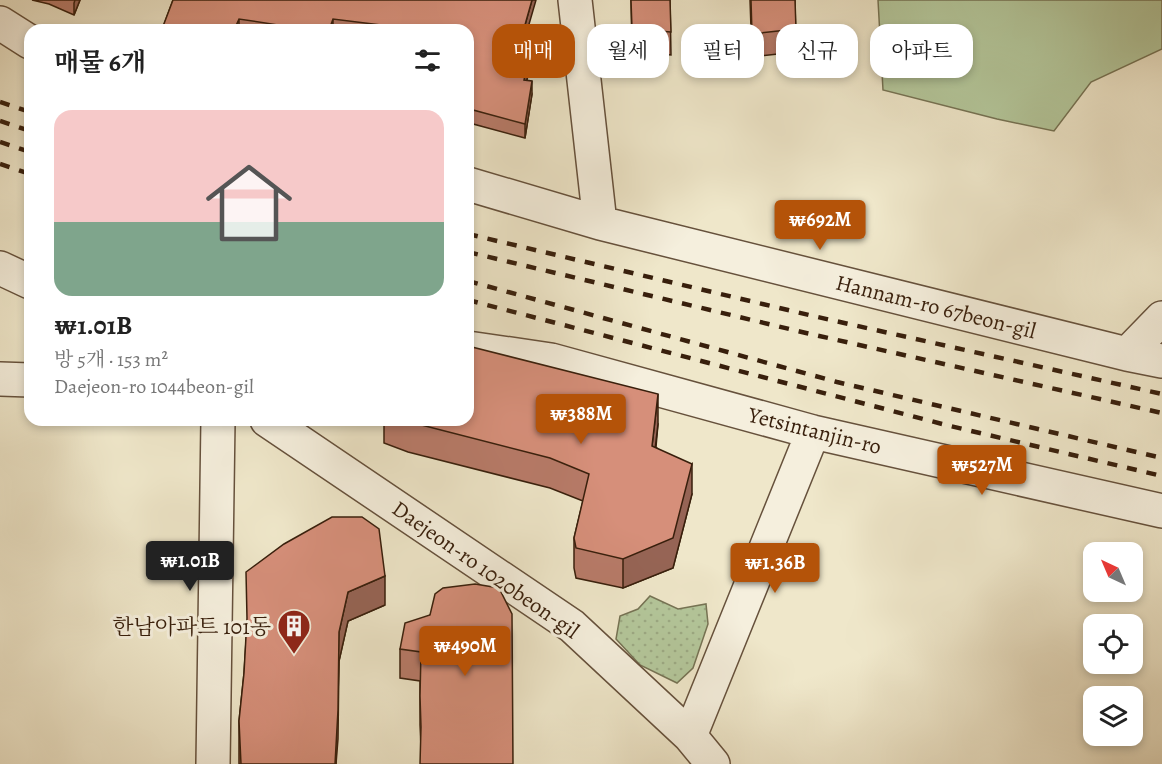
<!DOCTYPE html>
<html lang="ko">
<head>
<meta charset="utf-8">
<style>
	:root { --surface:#fff; --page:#f6f6f6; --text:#222; --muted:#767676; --accent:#b45309 }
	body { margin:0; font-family:Alegreya,"Noto Serif KR",serif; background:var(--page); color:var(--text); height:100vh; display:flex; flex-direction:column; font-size:22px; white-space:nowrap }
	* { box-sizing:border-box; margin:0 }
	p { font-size:20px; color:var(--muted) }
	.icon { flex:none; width:33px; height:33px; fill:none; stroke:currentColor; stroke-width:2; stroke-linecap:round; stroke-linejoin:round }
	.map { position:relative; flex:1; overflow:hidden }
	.panel { position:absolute; left:24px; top:24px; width:450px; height:402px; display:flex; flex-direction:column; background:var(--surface); border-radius:18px; box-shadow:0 3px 9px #0003 }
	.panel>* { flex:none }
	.top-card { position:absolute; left:492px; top:24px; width:570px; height:54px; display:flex; gap:12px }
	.needle { width:39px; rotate:316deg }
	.buttons { position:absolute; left:1083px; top:542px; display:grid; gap:12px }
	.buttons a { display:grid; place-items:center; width:60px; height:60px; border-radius:12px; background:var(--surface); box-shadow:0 3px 9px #0003; font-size:30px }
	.price { position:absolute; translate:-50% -51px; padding:0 14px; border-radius:6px; background:var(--accent); color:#fff; font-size:20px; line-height:39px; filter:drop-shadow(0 2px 3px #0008) }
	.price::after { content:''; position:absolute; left:50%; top:36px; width:18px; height:14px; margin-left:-9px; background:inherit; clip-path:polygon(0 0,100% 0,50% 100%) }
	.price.selected { background:#222; color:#fff }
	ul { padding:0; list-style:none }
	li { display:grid; align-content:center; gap:12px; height:318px; padding:0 30px }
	li span { display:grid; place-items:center; height:186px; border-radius:18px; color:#555 }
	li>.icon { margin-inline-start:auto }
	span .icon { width:108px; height:108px; fill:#fffc; stroke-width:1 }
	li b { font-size:26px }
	h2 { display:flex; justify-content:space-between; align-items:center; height:72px; padding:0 30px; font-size:26px }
	.tag { padding:0 21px; border-radius:18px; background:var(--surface); box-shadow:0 3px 9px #0003; font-size:21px; line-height:54px }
	.tag.selected { background:var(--accent); color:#fff }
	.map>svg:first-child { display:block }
	.grass { fill:url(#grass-dots); stroke:#767354; stroke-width:1.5 }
	.garden { fill:#b4c79b; stroke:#767354; stroke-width:1.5 }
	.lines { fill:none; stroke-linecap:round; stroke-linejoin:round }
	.minor-casing { stroke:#66513c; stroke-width:36 }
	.minor { stroke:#f5efdd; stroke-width:33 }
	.rail { stroke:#381f0c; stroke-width:4.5; stroke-dasharray:10 10; stroke-linecap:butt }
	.wall { fill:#b87b69; stroke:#381f0c; stroke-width:1.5 }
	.shaded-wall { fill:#966455; stroke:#381f0c; stroke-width:1.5 }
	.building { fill:#d68f7a; stroke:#381f0c; stroke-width:1.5 }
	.labels { text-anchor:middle; stroke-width:6; stroke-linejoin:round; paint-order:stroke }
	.street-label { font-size:22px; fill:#381f0c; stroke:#f5efdd }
	.poi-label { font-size:22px; fill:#381f0c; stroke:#f5efdd; text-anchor:end }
</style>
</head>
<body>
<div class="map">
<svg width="1162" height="764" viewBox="0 0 1162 764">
	<defs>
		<pattern id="grass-dots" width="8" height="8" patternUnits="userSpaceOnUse" patternTransform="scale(1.5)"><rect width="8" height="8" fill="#b4c79b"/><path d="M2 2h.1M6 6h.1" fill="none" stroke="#9caa84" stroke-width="1.8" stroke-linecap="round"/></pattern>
	</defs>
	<rect width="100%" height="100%" fill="#efe7ca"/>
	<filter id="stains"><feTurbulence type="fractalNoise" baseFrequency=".00333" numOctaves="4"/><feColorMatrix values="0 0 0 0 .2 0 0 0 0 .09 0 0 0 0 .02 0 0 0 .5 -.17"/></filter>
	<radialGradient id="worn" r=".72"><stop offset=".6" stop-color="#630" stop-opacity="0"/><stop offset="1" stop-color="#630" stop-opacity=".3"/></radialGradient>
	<path class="grass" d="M650,596L678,609L706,604L708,624L693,668L677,683L640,665L616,639L620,616L638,609Z"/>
	<path class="garden" d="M878,0H1162V49L1091,82L1054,131L997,119L883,90Z"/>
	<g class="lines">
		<g class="minor-casing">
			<path id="minor" d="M575,0L600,223
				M0,23L30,42
				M468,184L600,223L1127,354L1162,361
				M0,268L30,282
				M468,348L551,360L813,432L1162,511
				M1127,354L1162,318
				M0,379L30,380
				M267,420L572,626L690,736L713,764
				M690,736L813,432
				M213,764L218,420"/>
		</g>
		<use href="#minor" class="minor"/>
		<path class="rail" d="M0,102L30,112
			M0,121L30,131
			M0,142L30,152
			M0,164L30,174
			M468,234L813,316L1162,394
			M468,252L806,333L1162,413
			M468,281L837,382L1162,458
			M468,300L946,425L1162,476"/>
	</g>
	<path class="wall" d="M32,0H80L74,15L49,4Z
		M173,0L527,32L534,47L527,80L532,94L525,138L473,124L469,135H468V30H162Z
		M631,0H670L671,55L632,52Z
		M750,0H795L796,52L752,57Z
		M384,420H468L658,424L656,447L692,494L673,568L623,588L576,578L574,568V538L583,501L550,488L408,452L384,443Z
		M385,605L348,621L339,661L336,764H239V721L244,673L247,625Z
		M430,615L421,747L420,725V681L400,678V649Z"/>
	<path class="shaded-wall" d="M75,0H80L74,15V3Z
		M532,0H536L523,45V32Z
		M239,19V30H234Z
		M333,19V30H329Z
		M534,34V47L524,93V80Z
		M532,81V94L525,138V124Z
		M473,110V124L469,135V122Z
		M658,394V424L652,475V446Z
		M692,464V494L673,568L623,588V559Z
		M385,576V605L348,621L339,661L338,739L336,764H335L339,632L348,592Z"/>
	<path class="building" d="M173,0H532L523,32L534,34L524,80L532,81L525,124L473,110L469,122H468V30H393L381,25L333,19L329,30H284L285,26L239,19L234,30H167L162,29Z
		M631,0H670L671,32L632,29Z
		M751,0H795L796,29L752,34Z
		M468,346L658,394L652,446L692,464L673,538L623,559L576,548L574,538L589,474L550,458L402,420H468Z
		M332,517H362L379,529L385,576L348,592L339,632L338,710L335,764H241L239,721L244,673L247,618L246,572L284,544Z
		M475,584L499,588L512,614L513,764H420L421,727L420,696L421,652L400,649L405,623L430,615L435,594L443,588Z"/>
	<defs>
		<g id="building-pin" transform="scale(1.725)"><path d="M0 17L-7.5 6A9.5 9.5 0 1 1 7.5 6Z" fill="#8f2418" stroke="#f5efdd"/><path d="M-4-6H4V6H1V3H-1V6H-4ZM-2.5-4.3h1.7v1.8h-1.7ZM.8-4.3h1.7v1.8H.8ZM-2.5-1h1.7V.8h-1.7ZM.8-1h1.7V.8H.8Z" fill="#fff"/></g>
	</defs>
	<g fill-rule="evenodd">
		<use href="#building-pin" x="294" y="626"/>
	</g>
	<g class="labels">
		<g class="street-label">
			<text transform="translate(936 306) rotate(14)" y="8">Hannam-ro 67beon-gil</text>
			<text transform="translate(815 430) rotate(14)" y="8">Yetsintanjin-ro</text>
			<text transform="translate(486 569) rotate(35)" y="8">Daejeon-ro 1020beon-gil</text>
		</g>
		<g class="poi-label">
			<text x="271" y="634">한남아파트 101동</text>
		</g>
	</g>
	<rect width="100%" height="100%" filter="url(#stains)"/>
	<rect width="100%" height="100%" fill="url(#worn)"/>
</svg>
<div class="buttons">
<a><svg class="needle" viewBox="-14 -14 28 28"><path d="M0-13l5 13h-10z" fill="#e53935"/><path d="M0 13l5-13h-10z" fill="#767676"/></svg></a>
<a><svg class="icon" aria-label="locate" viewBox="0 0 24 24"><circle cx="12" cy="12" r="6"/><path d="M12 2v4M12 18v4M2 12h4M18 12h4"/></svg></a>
<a><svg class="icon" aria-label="layers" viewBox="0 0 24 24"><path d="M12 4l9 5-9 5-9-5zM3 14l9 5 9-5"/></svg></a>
</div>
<b class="price" style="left:820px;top:251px">₩692M</b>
<b class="price" style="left:581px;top:445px">₩388M</b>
<b class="price" style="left:982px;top:496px">₩527M</b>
<b class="price selected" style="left:190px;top:592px">₩1.01B</b>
<b class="price" style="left:775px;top:594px">₩1.36B</b>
<b class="price" style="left:465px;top:677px">₩490M</b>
<div class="top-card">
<a class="tag selected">매매</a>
<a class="tag">월세</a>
<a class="tag">필터</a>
<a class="tag">신규</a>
<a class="tag">아파트</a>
</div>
<section class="panel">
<h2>매물 6개<svg class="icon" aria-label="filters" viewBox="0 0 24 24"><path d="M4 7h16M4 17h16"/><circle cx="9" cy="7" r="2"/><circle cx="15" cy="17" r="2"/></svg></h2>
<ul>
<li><span style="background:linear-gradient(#f6c9c9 60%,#7fa58c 0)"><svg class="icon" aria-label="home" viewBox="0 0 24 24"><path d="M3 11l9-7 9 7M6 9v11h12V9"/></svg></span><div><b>₩1.01B</b><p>방 5개 · 153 m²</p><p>Daejeon-ro 1044beon-gil</p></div></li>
</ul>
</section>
</div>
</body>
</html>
